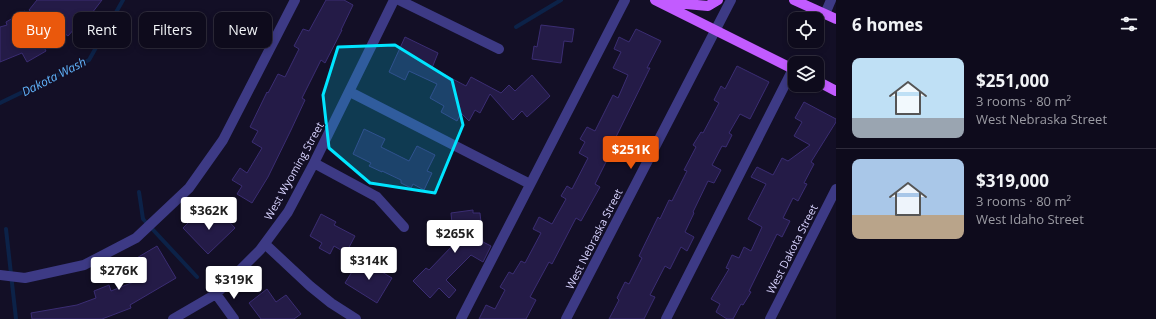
<!DOCTYPE html>
<html lang="en">
<head>
<meta charset="utf-8">
<style>
	:root { --surface:#0e0b1c; --page:#1c1929; --text:#f1f3f6; --muted:#9b9ba3; --line:#2e2b3b; --accent:#ea580c }
	body { margin:0; font-family:"Open Sans",sans-serif; background:var(--page); color:var(--text); height:100vh; display:flex; flex-direction:column; font-size:15px; white-space:nowrap }
	* { box-sizing:border-box; margin:0 }
	p { font-size:13px; color:var(--muted) }
	.icon { flex:none; width:22px; height:22px; fill:none; stroke:currentColor; stroke-width:2; stroke-linecap:round; stroke-linejoin:round }
	.map { position:relative; flex:1; overflow:hidden }
	.sheet { display:flex; flex-direction:column; background:var(--surface); width:320px }
	.sheet>* { flex:none }
	.hud { position:absolute; left:12px; top:12px; width:380px; height:36px; display:flex; gap:8px }
	.buttons { position:absolute; left:788px; top:12px; display:grid; gap:8px }
	.buttons a { display:grid; place-items:center; width:36px; height:36px; border-radius:8px; background:var(--surface); box-shadow:0 2px 6px #0003,0 0 0 1px var(--line); font-size:20px }
	.price { position:absolute; translate:-50% -34px; padding:0 9px; border-radius:4px; background:#fff; color:#222; font-size:13px; line-height:26px; filter:drop-shadow(0 1px 2px #0008) }
	.price::after { content:''; position:absolute; left:50%; top:24px; width:12px; height:9px; margin-left:-6px; background:inherit; clip-path:polygon(0 0,100% 0,50% 100%) }
	.price.selected { background:var(--accent); color:#fff }
	ul { padding:0; list-style:none }
	li { display:flex; align-items:center; gap:12px; height:100px; padding:0 16px }
	li+li { border-top:1px solid var(--line) }
	li span { display:grid; place-items:center; flex:none; width:112px; height:80px; border-radius:8px; color:#555 }
	li>.icon { margin-inline-start:auto }
	span .icon { width:48px; height:48px; fill:#fffc; stroke-width:1 }
	li b { font-size:17px }
	h2 { display:flex; justify-content:space-between; align-items:center; height:48px; padding:0 16px; font-size:17px }
	.pill { padding:0 14px; border-radius:8px; background:var(--surface); box-shadow:0 2px 6px #0003,0 0 0 1px var(--line); font-size:14px; line-height:36px }
	.pill.selected { background:var(--accent); color:#fff }
	main { display:flex; flex:1; min-height:0 }
	.map>svg:first-child { display:block }
	.lines { fill:none; stroke-linecap:round; stroke-linejoin:round }
	.stream { stroke:#0c2248; stroke-width:4 }
	.building { fill:#241b47; stroke:#3b2d73 }
	.minor { stroke:#3d3a85; stroke-width:10 }
	.major { stroke:#c25bff; stroke-width:10 }
	.marked { fill:#00e5ff; fill-opacity:0.2; stroke:#00e5ff; stroke-width:3; stroke-linejoin:round }
	.labels { text-anchor:middle; stroke-width:3; stroke-linejoin:round; paint-order:stroke }
	.street-label { font-size:11px; fill:#d9d4ff; stroke:#130f26 }
	.water-label { font-size:12px; font-style:italic; fill:#62b6ff; stroke:#130f26 }
</style>
</head>
<body>
<main>
<div class="map">
<svg width="836" height="319" viewBox="0 0 836 319">
	<rect width="100%" height="100%" fill="#130f26"/>
	<g class="lines">
		<path class="stream" d="M516,27L561,0
			M0,103L89,60L123,0
			M139,192L143,219L197,277
			M6,229L16,319"/>
	</g>
	<path class="building" d="M37,0H102L92,13L90,11L68,36L60,30L57,34L29,10Z
		M326,0H344L353,5L341,30H342L325,63L321,60L302,98L305,100L291,130L268,177L252,203L237,194L242,186L232,180L240,168L247,173L262,148L252,142L258,131L250,127L267,92L268,93L278,74L285,77L299,49L294,46L303,29L309,31Z
		M25,11L46,51L27,62L22,53L0,62V27L7,25L6,22Z
		M541,25L574,29L572,42L564,41L561,63L532,59L534,46L537,47Z
		M636,29L661,41L647,68H650L614,141L616,142L595,184L600,187L581,221L576,218L552,264L549,262L530,297L536,300L526,319H479L486,305L495,309L505,290L500,287L509,272L513,274L521,261L525,263L541,233L533,229L539,217L552,224L566,199L561,196L567,186L572,189L588,158L579,153L585,142L580,139L587,127L595,131L613,95L618,98L628,75L613,68L621,52L614,49L619,37L629,42Z
		M405,37L438,53L432,68L466,86L471,77L501,93L509,85L515,91L532,75L550,96L527,117L522,111L513,120L490,94L480,113L475,110L469,121L461,113L457,121L441,112L444,106L430,98L437,84L409,71L405,80L389,72Z
		M737,66L769,82L750,119L740,114L729,133L732,135L726,147L722,146L712,165L721,170L714,183L708,181L693,212L694,213L685,232L694,237L687,251L681,247L670,269L665,266L650,295L655,297L644,319H609L619,300L617,298L625,282L629,284L642,258L639,256L658,217L660,219L669,200L672,201L687,171L684,170L696,147L693,145L701,132L703,133L719,103L714,100L721,86L725,89Z
		M804,102L836,119V122L811,162L814,164L804,183L807,184L798,201L793,198L783,218L790,221L782,237L777,234L749,291L751,292L743,305L741,304L733,319H727L716,312L720,304L711,299L729,269L726,268L732,255L739,258L744,247L751,251L762,227L748,219L766,184L751,177L757,167L773,175L782,158L788,161L810,145L794,136L802,122L795,118Z
		M364,129L385,139L381,147L409,161L417,146L435,155L427,171L432,173L424,190L413,184L411,188L401,183V180L382,171V172L369,166L371,163L353,154Z
		M473,210V213H480L483,242L491,246L483,262L471,255L446,280L456,290L449,298L439,288L430,298L413,281L426,268L429,270L454,244L451,213Z
		M208,212L215,219L221,213L235,228L208,254L183,228L193,218L197,223Z
		M321,214L336,222L334,225L355,236L346,253L334,246L330,254L319,248L322,243L310,236Z
		M157,246L176,278L130,305L131,308L102,319H32L31,313L77,305L96,298L94,291L109,285L111,291L136,281L133,276L137,274L130,262Z
		M360,259L392,278L377,303L345,283Z
		M267,289L276,302L286,295L301,314L294,319H261L249,303Z"/>
	<g class="lines">
		<path class="minor" d="M399,0L499,49
			M825,14L831,0
			M350,92L530,184
			M314,163L377,197L404,227
			M265,244L310,286L331,303L356,319
			M0,275L25,278L84,265L136,238L189,188L223,140L295,0
			M216,294L234,319
			M173,319L216,294L260,250L288,212L314,163L394,0
			M461,319L625,0
			M566,319L731,0
			M666,319L793,69
			M770,319L836,189"/>
		<path class="major" d="M655,0L795,70
			M794,0L836,19
			M664,2L708,6L718,0
			M817,81L836,91"/>
	</g>
	<path class="marked" d="M395,45L452,80L463,125L435,193L370,183L329,148L323,95L338,47Z"/>
	<g class="labels">
		<g class="street-label">
			<text transform="translate(294 171) rotate(-61)" y="4">West Wyoming Street</text>
			<text transform="translate(594 239) rotate(-63)" y="4">West Nebraska Street</text>
			<text transform="translate(792 249) rotate(-63)" y="4">West Dakota Street</text>
		</g>
		<g class="water-label">
			<text transform="translate(54 77) rotate(-27)" y="4">Dakota Wash</text>
		</g>
	</g>
</svg>
<div class="buttons">
<a><svg class="icon" aria-label="locate" viewBox="0 0 24 24"><circle cx="12" cy="12" r="6"/><path d="M12 2v4M12 18v4M2 12h4M18 12h4"/></svg></a>
<a><svg class="icon" aria-label="layers" viewBox="0 0 24 24"><path d="M12 4l9 5-9 5-9-5zM3 14l9 5 9-5"/></svg></a>
</div>
<b class="price selected" style="left:631px;top:170px">$251K</b>
<b class="price" style="left:209px;top:231px">$362K</b>
<b class="price" style="left:455px;top:254px">$265K</b>
<b class="price" style="left:369px;top:281px">$314K</b>
<b class="price" style="left:119px;top:291px">$276K</b>
<b class="price" style="left:234px;top:300px">$319K</b>
<div class="hud">
<a class="pill selected">Buy</a>
<a class="pill">Rent</a>
<a class="pill">Filters</a>
<a class="pill">New</a>
</div>
</div>
<section class="sheet">
<h2>6 homes<svg class="icon" aria-label="filters" viewBox="0 0 24 24"><path d="M4 7h16M4 17h16"/><circle cx="9" cy="7" r="2"/><circle cx="15" cy="17" r="2"/></svg></h2>
<ul>
<li><span style="background:linear-gradient(#bfe0f5 75%,#9aa5b1 0)"><svg class="icon" aria-label="home" viewBox="0 0 24 24"><path d="M3 11l9-7 9 7M6 9v11h12V9"/></svg></span><div><b>$251,000</b><p>3 rooms · 80 m²</p><p>West Nebraska Street</p></div></li>
<li><span style="background:linear-gradient(#a9c7e8 70%,#b9a48a 0)"><svg class="icon" aria-label="home" viewBox="0 0 24 24"><path d="M3 11l9-7 9 7M6 9v11h12V9"/></svg></span><div><b>$319,000</b><p>3 rooms · 80 m²</p><p>West Idaho Street</p></div></li>
</ul>
</section>
</main>
</body>
</html>
